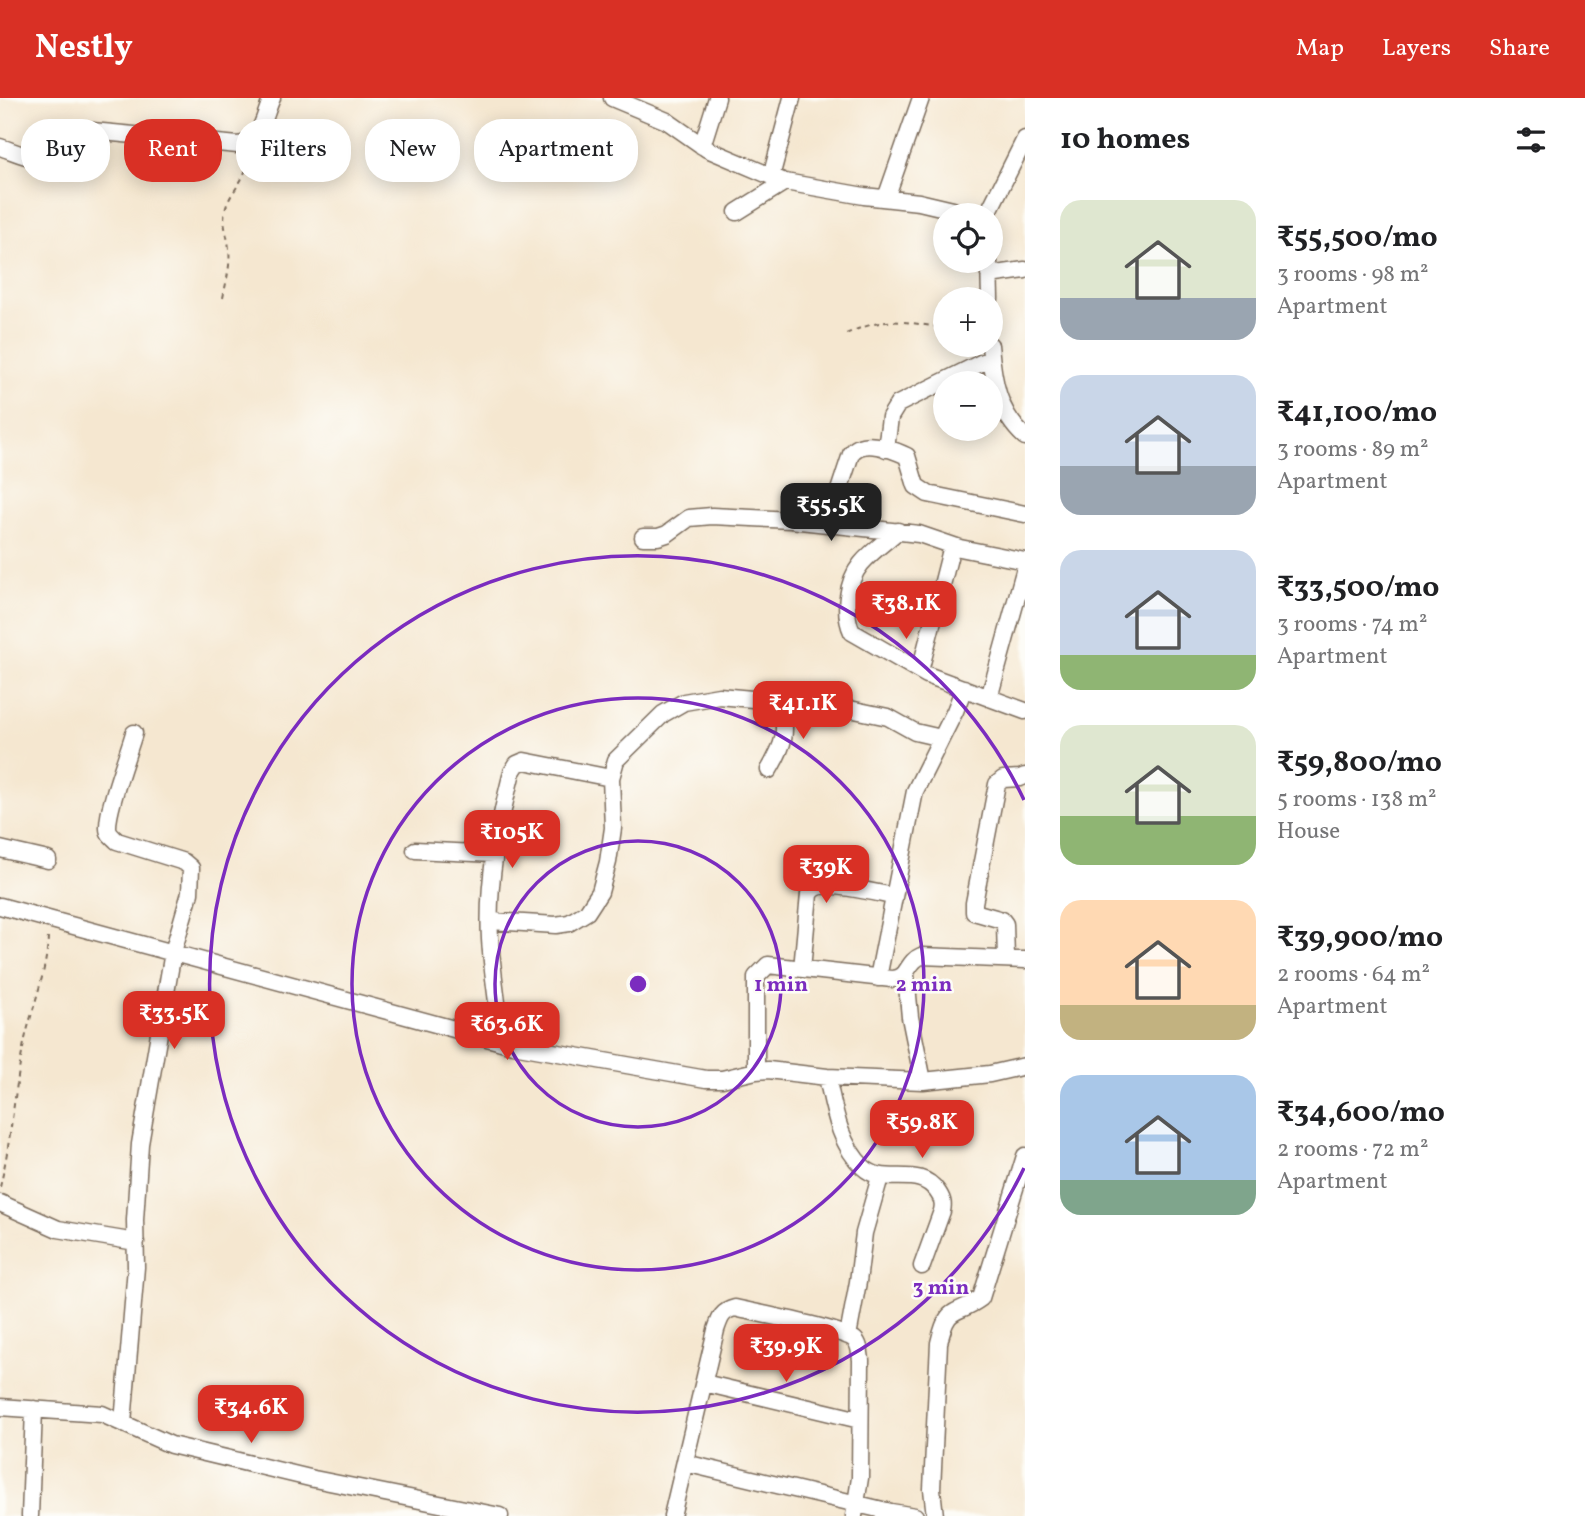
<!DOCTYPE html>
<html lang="en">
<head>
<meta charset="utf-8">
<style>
	:root { --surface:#fff; --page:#f6f6f6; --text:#202124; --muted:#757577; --accent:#d93025 }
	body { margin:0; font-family:Vollkorn,serif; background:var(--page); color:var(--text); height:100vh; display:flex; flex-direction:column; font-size:26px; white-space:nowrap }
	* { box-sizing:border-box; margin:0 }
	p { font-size:23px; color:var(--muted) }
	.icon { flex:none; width:38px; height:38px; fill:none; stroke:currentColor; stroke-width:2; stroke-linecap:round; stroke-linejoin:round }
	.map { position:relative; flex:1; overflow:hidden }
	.panel { display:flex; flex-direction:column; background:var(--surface); width:560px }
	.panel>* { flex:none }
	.hud { position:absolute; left:21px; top:21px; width:665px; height:63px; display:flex; gap:14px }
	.controls { position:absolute; left:933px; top:105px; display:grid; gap:14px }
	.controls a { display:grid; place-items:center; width:70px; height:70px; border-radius:50%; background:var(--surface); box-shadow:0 4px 18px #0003; font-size:35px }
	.price { position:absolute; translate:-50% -60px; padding:0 16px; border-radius:14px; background:var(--accent); color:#fff; font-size:23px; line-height:46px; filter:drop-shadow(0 2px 4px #0008) }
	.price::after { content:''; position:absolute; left:50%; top:42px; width:21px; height:16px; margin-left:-10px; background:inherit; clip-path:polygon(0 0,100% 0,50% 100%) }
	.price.selected { background:#222; color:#fff }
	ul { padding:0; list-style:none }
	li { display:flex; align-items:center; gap:21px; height:175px; padding:0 35px }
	li span { display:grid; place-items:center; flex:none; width:196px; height:140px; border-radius:21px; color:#555 }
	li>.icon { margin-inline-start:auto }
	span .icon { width:84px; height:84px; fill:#fffc; stroke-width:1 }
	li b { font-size:30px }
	h2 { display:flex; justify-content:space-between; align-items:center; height:84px; padding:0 35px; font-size:30px }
	.tag { padding:0 24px; border-radius:28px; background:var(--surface); box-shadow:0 4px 18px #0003; font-size:24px; line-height:63px }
	.tag.selected { background:var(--accent); color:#fff }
	header { display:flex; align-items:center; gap:42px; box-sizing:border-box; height:98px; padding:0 35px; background:var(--accent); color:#fff }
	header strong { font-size:33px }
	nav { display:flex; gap:38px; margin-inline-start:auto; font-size:24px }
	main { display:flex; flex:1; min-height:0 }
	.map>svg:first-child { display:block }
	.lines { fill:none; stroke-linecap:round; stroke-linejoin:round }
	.minor-casing { stroke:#7c6c5c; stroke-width:19 }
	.path { stroke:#7c6c5c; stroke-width:2; stroke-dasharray:5 5; stroke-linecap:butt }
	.minor { stroke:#fff; stroke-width:16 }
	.ring { fill:none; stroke:#7b2cbf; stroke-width:3.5 }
	.centre { fill:#7b2cbf; stroke:#fdfcf7; stroke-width:3.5 }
	.ring-label { font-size:21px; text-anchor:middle; font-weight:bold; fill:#7b2cbf; stroke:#fdfcf7; stroke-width:5; stroke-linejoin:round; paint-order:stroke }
</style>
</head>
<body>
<header>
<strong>Nestly</strong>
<nav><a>Map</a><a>Layers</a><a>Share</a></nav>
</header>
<main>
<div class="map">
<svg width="1025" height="1418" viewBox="0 0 1025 1418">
	<rect width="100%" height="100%" fill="#fdfcf7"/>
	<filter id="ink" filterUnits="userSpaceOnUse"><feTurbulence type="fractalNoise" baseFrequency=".0143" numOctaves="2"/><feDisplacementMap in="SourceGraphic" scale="14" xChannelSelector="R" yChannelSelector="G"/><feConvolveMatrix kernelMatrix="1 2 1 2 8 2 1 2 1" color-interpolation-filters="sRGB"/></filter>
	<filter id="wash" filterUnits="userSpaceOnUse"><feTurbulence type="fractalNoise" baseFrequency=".00686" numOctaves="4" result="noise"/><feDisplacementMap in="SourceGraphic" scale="28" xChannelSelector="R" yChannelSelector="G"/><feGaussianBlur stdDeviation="1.57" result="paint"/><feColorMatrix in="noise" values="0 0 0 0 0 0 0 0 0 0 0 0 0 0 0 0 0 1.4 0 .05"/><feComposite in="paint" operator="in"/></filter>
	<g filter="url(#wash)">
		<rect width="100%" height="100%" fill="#f5e7d0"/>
	</g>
	<g filter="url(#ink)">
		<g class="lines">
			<g class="minor-casing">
				<path id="minor" d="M612,0L667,23L707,51L785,84L864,98L919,104L953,112L965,117
					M702,48L717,0
					M0,49C17,54 45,70 59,54C64,48 68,41 73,36L92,33L238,47C262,44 263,20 272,0
					M771,79L792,0
					M886,100L921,0
					M737,114L785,84
					M987,117L1025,41
					M989,163L990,201
					M989,177L1025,172
					M990,247C993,282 998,315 1025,339
					M886,351L890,319L898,306L991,260
					M828,426L851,356C862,339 892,351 907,358L916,388L928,396L1025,416
					M898,433C885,444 871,454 861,466C847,483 843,515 852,534L927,577L1025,613
					M643,439H658L667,436L689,420L712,418L791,422L919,436L960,450L1025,463
					M920,573L952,448
					M989,600L1025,470
					M769,672C786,643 786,637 782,604
					M0,751L48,762
					M415,752L494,756
					M0,808L513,947L706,981H722L756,973L768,972L827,979L923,983L990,976L1025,968
					M490,823L556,827L569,825L587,814L600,794L608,764L613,730L611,680L616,662L663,616L684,604L719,598L840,609L888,619L915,634L941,640
					M1006,861L1005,826L1002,822L974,814V805L997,686L1003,681L1020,680L1025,678
					M802,871L809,796C812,792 812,791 817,789C830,784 877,795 893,798
					M906,877L910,919L923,983
					M878,880L915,693L955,613L964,590
					M501,944C499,909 492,875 490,841C487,784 498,729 512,674L517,666L524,663L611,680
					M756,973V879L768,867L892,881C909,881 906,864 921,858L1025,862
					M827,979C834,1010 839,1046 863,1069C885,1090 918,1066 937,1093C942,1100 944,1105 942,1113L922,1168
					M0,1105L58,1131L136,1144
					M848,1238L858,1184L864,1135L880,1079
					M704,1285L860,1322
					M0,1309L102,1316L171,1347L314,1381L500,1418
					M123,1325L136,1169L135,1122L140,1046L173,854L190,795L191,770L184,764L117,743C113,739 108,736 108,730C107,710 128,656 134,635
					M685,1365L891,1414L915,1418
					M30,1418L34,1311
					M672,1418L716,1232C720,1220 722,1213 735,1210C755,1215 844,1231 855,1242C860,1247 860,1256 861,1262L860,1380L854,1418
					M935,1418L932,1391L939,1245C948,1205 955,1219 981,1200L1025,1058"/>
			</g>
			<path class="path" d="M223,200C226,184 231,167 229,151C228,137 222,127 225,113C229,93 247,84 248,58
				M846,236C888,217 902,224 945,230
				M0,1089C12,1040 14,990 25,941C33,907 48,871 48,836"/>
			<use href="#minor" class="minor"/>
		</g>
	</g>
	<g class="ring">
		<circle cx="638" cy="886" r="143"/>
		<circle cx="638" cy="886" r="286"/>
		<path d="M1024 1070A428 428 0 1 1 1024 702"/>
	</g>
	<circle cx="638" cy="886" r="10" class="centre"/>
	<g class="ring-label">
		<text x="781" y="893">1 min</text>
		<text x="924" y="893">2 min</text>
		<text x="941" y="1196">3 min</text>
	</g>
</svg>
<div class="controls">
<a><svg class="icon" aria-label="locate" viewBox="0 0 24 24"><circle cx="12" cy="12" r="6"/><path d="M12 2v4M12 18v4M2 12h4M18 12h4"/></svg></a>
<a>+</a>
<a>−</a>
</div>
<b class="price selected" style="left:831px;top:445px">₹55.5K</b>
<b class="price" style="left:906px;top:543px">₹38.1K</b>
<b class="price" style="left:803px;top:643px">₹41.1K</b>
<b class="price" style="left:512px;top:772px">₹105K</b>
<b class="price" style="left:826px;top:807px">₹39K</b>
<b class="price" style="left:174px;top:953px">₹33.5K</b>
<b class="price" style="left:507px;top:964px">₹63.6K</b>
<b class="price" style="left:922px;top:1062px">₹59.8K</b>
<b class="price" style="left:786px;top:1286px">₹39.9K</b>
<b class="price" style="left:251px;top:1347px">₹34.6K</b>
<div class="hud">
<a class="tag">Buy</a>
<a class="tag selected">Rent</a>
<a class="tag">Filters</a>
<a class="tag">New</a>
<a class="tag">Apartment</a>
</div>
</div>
<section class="panel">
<h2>10 homes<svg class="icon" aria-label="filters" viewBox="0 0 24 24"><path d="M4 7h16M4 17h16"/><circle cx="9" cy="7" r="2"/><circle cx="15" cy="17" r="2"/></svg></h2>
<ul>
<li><span style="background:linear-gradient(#dfe7d0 70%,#9aa5b1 0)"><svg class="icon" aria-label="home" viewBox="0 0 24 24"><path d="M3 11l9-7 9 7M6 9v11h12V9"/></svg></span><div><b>₹55,500/mo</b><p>3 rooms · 98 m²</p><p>Apartment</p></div></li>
<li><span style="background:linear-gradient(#c9d6e8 65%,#9aa5b1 0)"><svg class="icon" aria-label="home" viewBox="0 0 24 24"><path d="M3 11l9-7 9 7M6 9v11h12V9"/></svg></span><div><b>₹41,100/mo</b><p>3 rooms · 89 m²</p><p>Apartment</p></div></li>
<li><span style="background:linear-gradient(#c9d6e8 75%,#8fb573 0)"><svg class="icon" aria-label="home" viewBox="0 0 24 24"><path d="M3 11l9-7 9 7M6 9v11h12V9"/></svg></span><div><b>₹33,500/mo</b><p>3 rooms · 74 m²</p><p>Apartment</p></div></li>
<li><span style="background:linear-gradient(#dfe7d0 65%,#8fb573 0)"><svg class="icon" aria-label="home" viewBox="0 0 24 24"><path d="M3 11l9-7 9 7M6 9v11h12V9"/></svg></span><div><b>₹59,800/mo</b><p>5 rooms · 138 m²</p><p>House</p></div></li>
<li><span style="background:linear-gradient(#ffd9b3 75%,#c2b280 0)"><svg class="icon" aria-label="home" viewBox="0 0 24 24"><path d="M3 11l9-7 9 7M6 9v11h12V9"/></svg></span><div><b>₹39,900/mo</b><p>2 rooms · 64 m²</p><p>Apartment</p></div></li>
<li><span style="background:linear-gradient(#a9c7e8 75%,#7fa58c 0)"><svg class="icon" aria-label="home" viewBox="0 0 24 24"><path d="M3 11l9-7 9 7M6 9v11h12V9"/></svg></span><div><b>₹34,600/mo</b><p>2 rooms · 72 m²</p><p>Apartment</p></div></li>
</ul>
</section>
</main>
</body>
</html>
